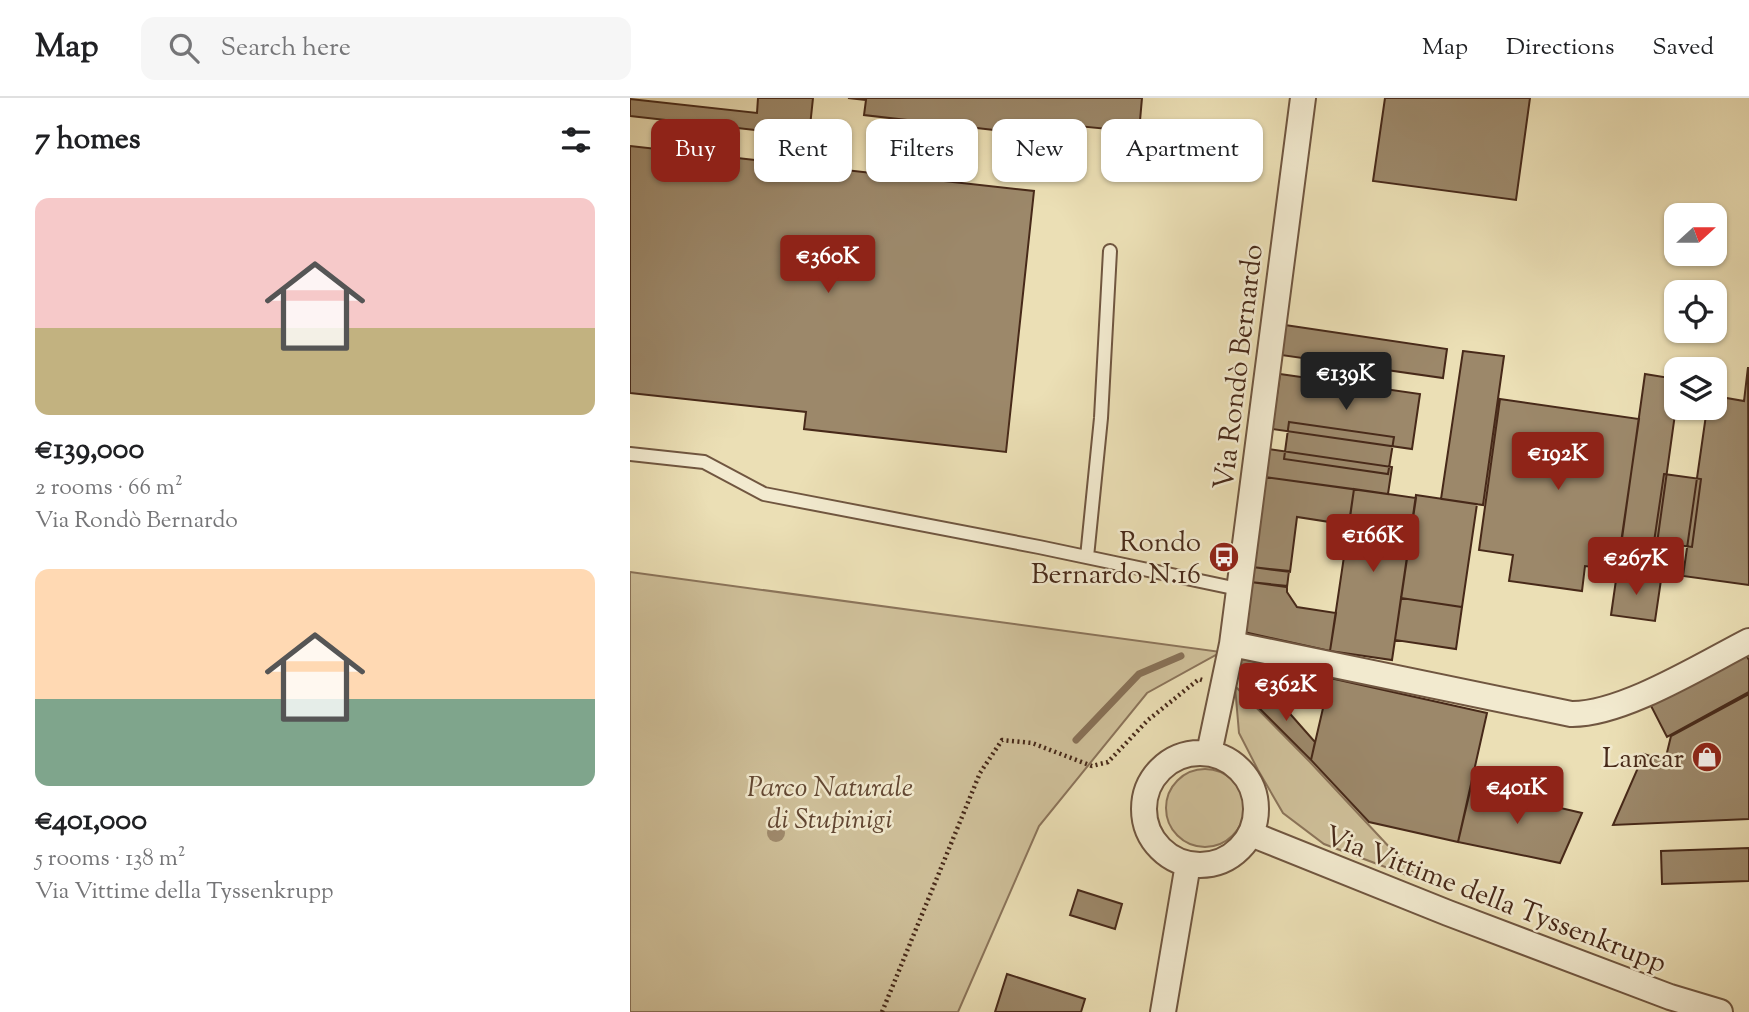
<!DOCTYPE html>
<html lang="en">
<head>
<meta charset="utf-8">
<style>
	:root { --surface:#fff; --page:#f6f6f6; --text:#202124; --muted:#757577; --line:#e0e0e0; --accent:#8f2418 }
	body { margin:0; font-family:"Sorts Mill Goudy",serif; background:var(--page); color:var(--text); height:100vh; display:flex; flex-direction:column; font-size:26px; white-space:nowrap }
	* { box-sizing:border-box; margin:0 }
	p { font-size:23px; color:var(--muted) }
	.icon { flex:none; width:38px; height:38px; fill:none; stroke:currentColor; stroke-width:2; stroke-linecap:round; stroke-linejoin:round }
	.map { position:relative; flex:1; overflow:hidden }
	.side { display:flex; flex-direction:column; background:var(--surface); width:630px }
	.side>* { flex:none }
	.banner { position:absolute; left:21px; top:21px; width:665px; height:63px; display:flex; gap:14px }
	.needle { width:46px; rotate:69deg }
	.tools { position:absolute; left:1034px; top:105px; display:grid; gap:14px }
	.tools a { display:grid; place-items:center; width:63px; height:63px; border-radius:14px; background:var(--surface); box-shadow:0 2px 5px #0004; font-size:35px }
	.price { position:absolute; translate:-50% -60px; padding:0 16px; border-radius:7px; background:var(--accent); color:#fff; font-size:23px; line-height:46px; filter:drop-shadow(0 2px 4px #0008) }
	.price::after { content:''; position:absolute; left:50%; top:42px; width:21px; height:16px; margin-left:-10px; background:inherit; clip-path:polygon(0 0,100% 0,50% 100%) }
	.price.selected { background:#222; color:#fff }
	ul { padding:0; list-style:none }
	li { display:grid; align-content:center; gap:14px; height:371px; padding:0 35px }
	li span { display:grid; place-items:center; height:217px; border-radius:14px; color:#555 }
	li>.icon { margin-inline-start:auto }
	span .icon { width:126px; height:126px; fill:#fffc; stroke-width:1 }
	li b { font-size:30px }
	h2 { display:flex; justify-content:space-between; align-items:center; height:84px; padding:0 35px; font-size:30px }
	.pill { padding:0 24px; border-radius:14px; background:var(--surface); box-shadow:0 2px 5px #0004; font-size:24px; line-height:63px }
	.pill.selected { background:var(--accent); color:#fff }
	header { display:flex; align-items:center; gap:42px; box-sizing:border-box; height:98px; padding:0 35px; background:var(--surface); border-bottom:2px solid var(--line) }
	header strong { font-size:33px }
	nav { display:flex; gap:38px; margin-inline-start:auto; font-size:24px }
	.search { width:490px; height:63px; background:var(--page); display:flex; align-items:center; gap:18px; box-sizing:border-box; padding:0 24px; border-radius:14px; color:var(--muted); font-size:26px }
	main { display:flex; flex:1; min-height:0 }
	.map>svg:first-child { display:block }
	.green { fill:#cfc09a; stroke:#8b745a; stroke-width:2 }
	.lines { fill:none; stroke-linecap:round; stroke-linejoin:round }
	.stream { stroke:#887157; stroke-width:7 }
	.building { fill:#9c886a; stroke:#472919; stroke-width:2 }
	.service-casing { stroke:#705640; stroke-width:16 }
	.minor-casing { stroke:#705640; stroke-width:28 }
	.path { stroke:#472919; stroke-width:4.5; stroke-dasharray:2 3.5; stroke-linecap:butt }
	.service { stroke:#f2eacf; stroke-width:12 }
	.minor { stroke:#f2eacf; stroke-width:24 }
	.tree { fill:#a08b6e }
	.labels { text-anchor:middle; stroke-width:5; stroke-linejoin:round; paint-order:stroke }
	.street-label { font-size:28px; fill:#472919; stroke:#f2eacf }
	.poi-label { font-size:28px; fill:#472919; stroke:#f2eacf; text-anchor:end }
	.park-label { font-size:28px; font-style:italic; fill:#624733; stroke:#f2eacf }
</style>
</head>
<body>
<header>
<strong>Map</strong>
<div class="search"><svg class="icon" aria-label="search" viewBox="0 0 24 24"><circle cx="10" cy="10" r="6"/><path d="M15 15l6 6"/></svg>Search here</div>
<nav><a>Map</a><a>Directions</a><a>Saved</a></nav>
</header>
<main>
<section class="side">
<h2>7 homes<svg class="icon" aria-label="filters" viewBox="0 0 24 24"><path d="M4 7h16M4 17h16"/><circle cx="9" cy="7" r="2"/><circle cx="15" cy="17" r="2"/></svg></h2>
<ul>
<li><span style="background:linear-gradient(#f6c9c9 60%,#c2b280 0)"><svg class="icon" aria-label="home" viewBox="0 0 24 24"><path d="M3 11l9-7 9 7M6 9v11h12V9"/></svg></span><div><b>€139,000</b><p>2 rooms · 66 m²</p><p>Via Rondò Bernardo</p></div></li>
<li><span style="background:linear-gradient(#ffd9b3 60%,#7fa58c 0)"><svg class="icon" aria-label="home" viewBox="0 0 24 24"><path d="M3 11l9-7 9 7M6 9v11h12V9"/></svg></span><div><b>€401,000</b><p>5 rooms · 138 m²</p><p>Via Vittime della Tyssenkrupp</p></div></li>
</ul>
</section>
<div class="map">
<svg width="1119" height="914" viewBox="0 0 1119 914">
	<rect width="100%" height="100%" fill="#ebdfb5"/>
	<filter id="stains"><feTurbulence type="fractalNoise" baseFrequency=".00286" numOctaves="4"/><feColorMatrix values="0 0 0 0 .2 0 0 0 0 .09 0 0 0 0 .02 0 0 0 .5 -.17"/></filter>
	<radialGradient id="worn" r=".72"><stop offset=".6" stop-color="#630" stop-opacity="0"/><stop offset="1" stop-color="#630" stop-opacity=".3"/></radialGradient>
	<path class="green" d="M0,474L591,554L517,595L409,728L328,914H0Z
		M605,588L680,664L790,782L694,746L653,715L628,672L609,635Z
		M536 710a39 39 0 1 1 78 0a39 39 0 1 1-78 0Z"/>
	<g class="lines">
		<path class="stream" d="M446,642L509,576L551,558"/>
	</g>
	<path class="building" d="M128,0H183L179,38L0,18V1L127,15Z
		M218,0H512L509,34L427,26L426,39L234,17L236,2Z
		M755,0H900L886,102L743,83Z
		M0,48L404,93L376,354L174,331L176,314L0,295Z
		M655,227L817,251L813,280L651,257Z
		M833,253L874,258L853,407L811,401Z
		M1118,269L1119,487L1053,478L1077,310H1085V298L1114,303Z
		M650,276L790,296L782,351L642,331Z
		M1015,276L1046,281V309L1023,474L988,469Z
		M870,301L1009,321L987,472L955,468L952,493L879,483L883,457L849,452Z
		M659,324L764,339L758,376L654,361Z
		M639,351L762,369L758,396L635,379Z
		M1034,376L1071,381L1062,449L1024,444Z
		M635,379L724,391L719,427L667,419L660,474L622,469Z
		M724,391L786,400L762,562L700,553Z
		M786,397L847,406L832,509L771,500Z
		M622,469L659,473L657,489L620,484Z
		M987,475L1031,482L1025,523L981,517Z
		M620,484L657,488V494L667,509L706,515L700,553L614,534Z
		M771,500L832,509L826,551L765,542Z
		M1115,555L1119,562V594L1037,639L1019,604Z
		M608,560L644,568L639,592L625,606L612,593L615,578L605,575Z
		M700,580L857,615L828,744L739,724L681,662Z
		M639,592L685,644L681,662L625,606Z
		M1119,596V721L983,727L1014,656L1035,663L1041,638Z
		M841,689L952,715L930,765L828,744Z
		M1119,750V783L1032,786L1031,753Z
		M448,792L492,806L485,831L440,817Z
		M377,876L455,901L451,914H365Z"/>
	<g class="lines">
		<g class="service-casing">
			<path id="service" d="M0,356L74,364L134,396L409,449L608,491
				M457,459L471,320L480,153"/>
		</g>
		<g class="minor-casing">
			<path id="minor" d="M602,546L941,616C992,617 1072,567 1119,543
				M579,655L602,546L673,0
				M514 711a56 56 0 1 1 112 0a56 56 0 1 1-112 0Z
				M621,736L818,815L1040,899L1090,914
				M533,914L558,766"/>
		</g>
		<path class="path" d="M252,914L350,675L372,642L402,645L462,668L478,664L518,622L569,581L572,582"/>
		<use href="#service" class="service"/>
		<use href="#minor" class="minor"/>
	</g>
	<circle class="tree" cx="146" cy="735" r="9"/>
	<defs>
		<g id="bus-disc" transform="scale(1.575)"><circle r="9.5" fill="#8f2418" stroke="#f2eacf"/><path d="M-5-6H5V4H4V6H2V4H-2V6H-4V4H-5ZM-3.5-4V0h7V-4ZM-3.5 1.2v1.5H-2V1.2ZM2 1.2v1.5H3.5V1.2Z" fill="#fff"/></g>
		<g id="shop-disc" transform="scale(1.575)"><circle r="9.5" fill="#8f2418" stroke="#f2eacf"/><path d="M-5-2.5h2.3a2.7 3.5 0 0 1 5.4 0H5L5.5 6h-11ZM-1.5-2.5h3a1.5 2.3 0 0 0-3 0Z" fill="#fff"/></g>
	</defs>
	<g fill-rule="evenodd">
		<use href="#bus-disc" x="594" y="459"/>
		<use href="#shop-disc" x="1077" y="659"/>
	</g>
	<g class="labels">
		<g class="street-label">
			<text transform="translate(607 269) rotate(-83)" y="10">Via Rondò Bernardo</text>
			<text transform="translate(866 800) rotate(21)" y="10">Via Vittime della Tyssenkrupp</text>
		</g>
		<g class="poi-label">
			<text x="571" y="453">Rondo<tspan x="571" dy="32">Bernardo N.16</tspan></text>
			<text x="1054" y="669">Lancar</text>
		</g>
		<g class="park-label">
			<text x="200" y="698">Parco Naturale<tspan x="200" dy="32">di Stupinigi</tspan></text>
		</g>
	</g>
	<rect width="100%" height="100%" filter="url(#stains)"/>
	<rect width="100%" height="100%" fill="url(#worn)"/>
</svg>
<div class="tools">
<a><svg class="needle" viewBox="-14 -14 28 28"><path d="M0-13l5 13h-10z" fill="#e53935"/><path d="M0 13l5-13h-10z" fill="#757577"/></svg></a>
<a><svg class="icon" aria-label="locate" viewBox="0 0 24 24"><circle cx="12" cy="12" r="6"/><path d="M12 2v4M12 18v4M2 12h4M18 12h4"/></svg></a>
<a><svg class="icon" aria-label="layers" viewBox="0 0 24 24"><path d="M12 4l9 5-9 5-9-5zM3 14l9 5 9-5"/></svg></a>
</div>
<b class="price" style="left:198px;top:197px">€360K</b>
<b class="price selected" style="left:716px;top:314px">€139K</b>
<b class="price" style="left:928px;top:394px">€192K</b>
<b class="price" style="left:743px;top:476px">€166K</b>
<b class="price" style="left:1006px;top:499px">€267K</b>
<b class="price" style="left:656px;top:625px">€362K</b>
<b class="price" style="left:887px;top:728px">€401K</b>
<div class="banner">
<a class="pill selected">Buy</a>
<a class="pill">Rent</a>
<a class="pill">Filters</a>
<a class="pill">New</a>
<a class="pill">Apartment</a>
</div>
</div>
</main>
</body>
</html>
